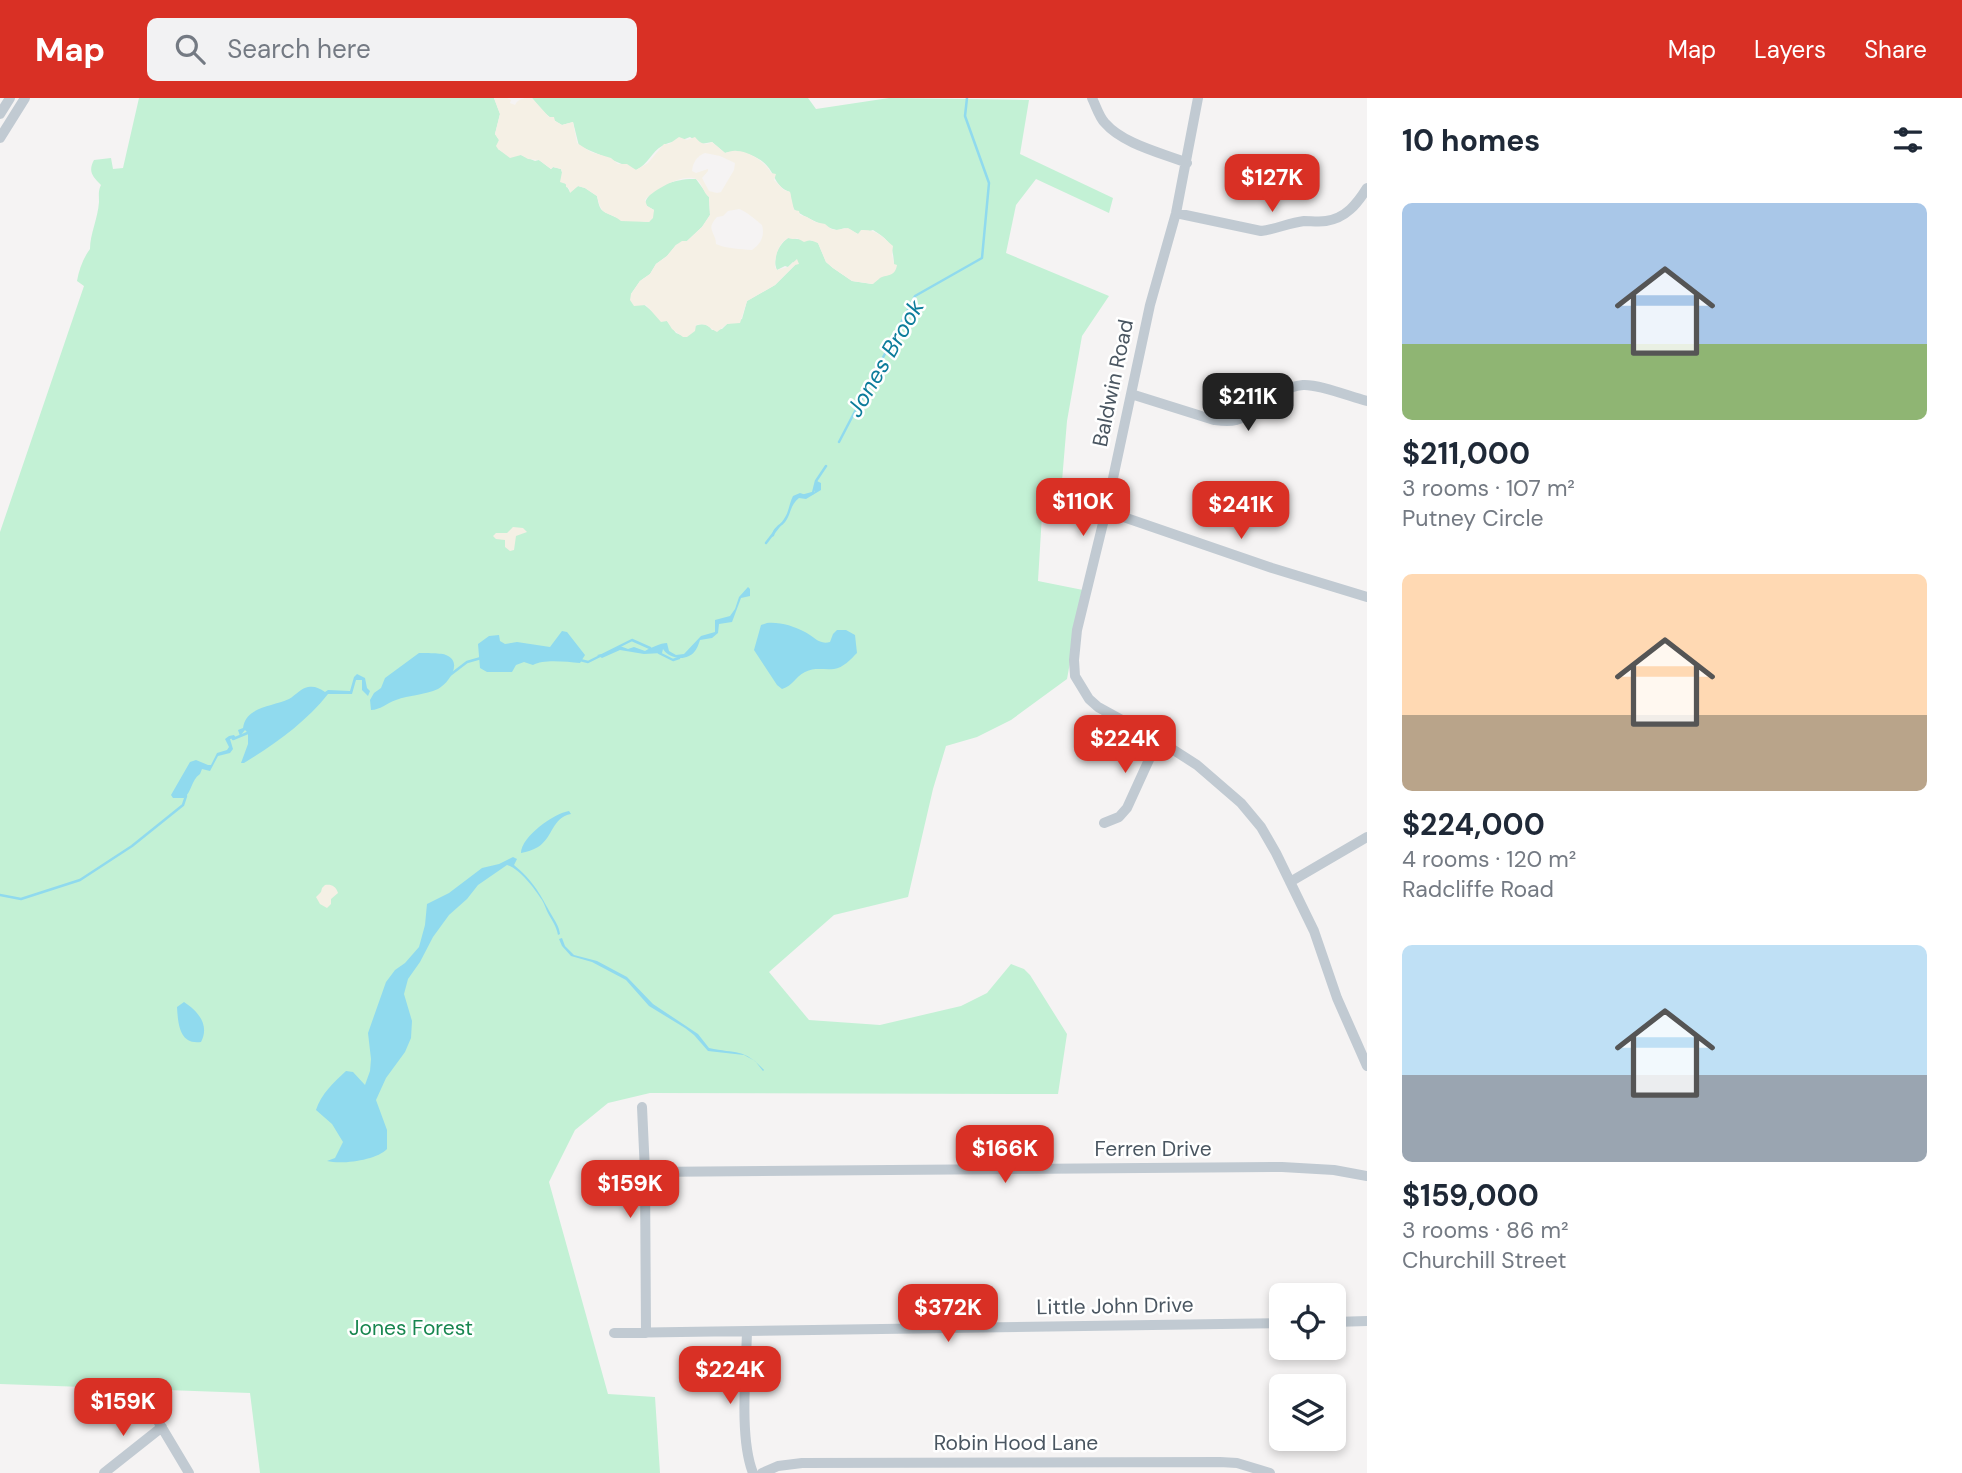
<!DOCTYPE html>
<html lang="en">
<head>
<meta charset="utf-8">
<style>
	:root { --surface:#fff; --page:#f2f2f3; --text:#1f2937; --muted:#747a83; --accent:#d93025 }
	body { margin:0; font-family:"DM Sans",sans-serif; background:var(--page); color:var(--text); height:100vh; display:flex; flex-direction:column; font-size:26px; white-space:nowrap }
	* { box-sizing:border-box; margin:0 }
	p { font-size:23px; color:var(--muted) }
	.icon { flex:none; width:38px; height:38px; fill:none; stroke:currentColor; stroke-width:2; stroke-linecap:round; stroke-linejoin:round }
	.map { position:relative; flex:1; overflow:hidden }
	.drawer { display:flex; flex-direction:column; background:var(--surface); width:595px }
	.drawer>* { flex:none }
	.buttons { position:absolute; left:1269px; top:1185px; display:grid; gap:14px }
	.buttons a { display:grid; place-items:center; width:77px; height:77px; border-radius:10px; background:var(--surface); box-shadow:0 4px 10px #0003; font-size:35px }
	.price { position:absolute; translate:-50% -60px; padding:0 16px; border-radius:14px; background:var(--accent); color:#fff; font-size:23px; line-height:46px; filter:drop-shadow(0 2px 4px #0008) }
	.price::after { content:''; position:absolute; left:50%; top:42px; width:21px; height:16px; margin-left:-10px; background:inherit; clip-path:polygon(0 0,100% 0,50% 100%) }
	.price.selected { background:#222; color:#fff }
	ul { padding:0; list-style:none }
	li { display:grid; align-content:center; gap:14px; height:371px; padding:0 35px }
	li span { display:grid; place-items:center; height:217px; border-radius:10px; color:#555 }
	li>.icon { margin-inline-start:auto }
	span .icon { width:126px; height:126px; fill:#fffc; stroke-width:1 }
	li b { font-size:30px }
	h2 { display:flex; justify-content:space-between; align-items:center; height:84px; padding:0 35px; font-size:30px }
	header { display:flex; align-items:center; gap:42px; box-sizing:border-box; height:98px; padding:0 35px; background:var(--accent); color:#fff }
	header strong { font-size:33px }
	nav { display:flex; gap:38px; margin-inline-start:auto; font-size:24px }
	.search { width:490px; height:63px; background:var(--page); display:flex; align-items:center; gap:18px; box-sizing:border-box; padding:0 24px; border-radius:10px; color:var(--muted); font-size:26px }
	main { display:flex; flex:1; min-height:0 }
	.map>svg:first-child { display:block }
	.green { fill:#c3f1d5 }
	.sand { fill:#f5f0e5; fill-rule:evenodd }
	.water { fill:#90daee }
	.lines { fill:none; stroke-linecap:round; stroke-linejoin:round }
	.stream { stroke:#90daee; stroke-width:2.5 }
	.minor { stroke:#c1cad2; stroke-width:10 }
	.labels { text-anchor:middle; stroke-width:5; stroke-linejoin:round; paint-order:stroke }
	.street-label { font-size:21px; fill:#4a5661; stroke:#fff }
	.park-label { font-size:21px; fill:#17864f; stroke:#fff }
	.water-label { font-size:23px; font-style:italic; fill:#0c7c9b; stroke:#fff }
</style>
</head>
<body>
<header>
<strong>Map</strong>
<div class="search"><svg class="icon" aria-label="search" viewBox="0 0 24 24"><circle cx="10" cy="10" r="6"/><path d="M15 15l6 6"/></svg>Search here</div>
<nav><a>Map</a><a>Layers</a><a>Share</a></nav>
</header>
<main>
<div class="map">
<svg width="1367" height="1375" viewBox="0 0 1367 1375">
	<rect width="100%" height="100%" fill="#f5f3f3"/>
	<path class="green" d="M139,0H494L500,16L495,36L499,42L498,51L508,57H521L535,63L539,62L551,71L553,69L561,71L565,85L570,94L578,88L585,90L597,98C600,114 601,112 615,119C626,124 637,122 649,124L654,112L647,108L645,105C651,87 679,80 696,81L709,99L710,117L702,129L687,143L676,147L667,158L656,166L650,176L640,183L631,196L658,218L667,223L676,235L681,237C691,231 703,219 712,232L722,231L727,226L742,221L747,203L775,187L795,167L793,164L788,169L785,168L777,172C772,161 778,147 788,140L815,143L818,145L826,164L833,170L852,183L872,186L894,166C893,147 889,142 873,132L858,136C855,135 852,132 848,131C843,129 842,132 837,132C832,132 796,115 794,111C791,106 791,99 790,94C776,89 776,79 768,69C760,58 738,51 725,55L712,44L701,46L690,39C682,43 670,43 662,48C651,54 649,66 636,72L579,48L573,24L562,27C549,20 541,12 532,0H808L816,11L889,0L1029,2L1020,56L1113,100L1109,115L1036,81L1016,107L1006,155L1109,198L1082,238L1067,323L1062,383L1043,400L1038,483L1083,492L1067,581L1011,622L977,639L946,648L933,691L908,799L834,817L769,874L809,922L880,927L961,908L987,895L1011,866L1024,871L1030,877L1067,936L1058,996L650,995L608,1005L575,1032L549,1084L608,1296L655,1299L660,1375H260L250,1295L0,1286V434L84,188L77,183C79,172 83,160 90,151C90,136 98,120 99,104C99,97 98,93 101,87C92,78 88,73 94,62L111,60L113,71L123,70Z"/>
	<path class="sand" d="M494,0H507L511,2L510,5L515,7C518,0 525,0 532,0L549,19H554L555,23L562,27L573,24L577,45L591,54L611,60L618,66H627L636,72L648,65L664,46H669L679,39L687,42L695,39C700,45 704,48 712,44L725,55C729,54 733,52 737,53C749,53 767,65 771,75L776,76L774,82L784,92L790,94L794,112L799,113L800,117L807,119L815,124L825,126L831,131L836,132L848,130L858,136L861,132C876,131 883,139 893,148L892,156L894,166L897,167C895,179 888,176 880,180C878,182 875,184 873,186L852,183L833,170L826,164L818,145L810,142L804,144L797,140L793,141L788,140C778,146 775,158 775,169L777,172L788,169L797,161L799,166L795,167L775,187L747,203L740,225L727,226L717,234C709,230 707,224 696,227L695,233L687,239H683L672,231L667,223L661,224L646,207L634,208L630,202L631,196L640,183L650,176L656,166L667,158L676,147L682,143H687L702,129L710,117L709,99C703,95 702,84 696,81C683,75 653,92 645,102L647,108L654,112L653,120L649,124L621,123C607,111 603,122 597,98L585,90L578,88L570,95L569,90L566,89V86L560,84L562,74L561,71L553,69L551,71L539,62L528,61L521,57L510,60L498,51L496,48L499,42L495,36L500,16ZM705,55L720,58L735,65L734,72L721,94L717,95L709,93L702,80L708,73V71L696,75L692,73C693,64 697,58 705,55ZM739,111C747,114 756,122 762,127C765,138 761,146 752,152C740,151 728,151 716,146C716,134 705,132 717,119L723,118L728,113Z
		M513,429L523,430L527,434L516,438L514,452L510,453L505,449V442L496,441L493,438L496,435H507Z
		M325,787C331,786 336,788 338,795L331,801V806L327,810L320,806L316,799L321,794L322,790Z"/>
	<path class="water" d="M815,382L821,385V392L806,401L799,400C787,409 793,423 776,431L774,438L772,439C772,429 779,429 784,421C789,414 789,406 793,398L800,395L806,397L815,394Z
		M748,489L750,491V498L741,500L732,524L719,526L718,535L712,540L700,542C699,545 697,551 695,553C687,564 669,561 663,551L662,555L644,556L620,552L602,560L597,557L607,555L620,548L628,551L634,549L645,553C650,550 661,545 667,545L669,553L676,557L684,556L701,538L715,534V522L730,518L735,511L739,499Z
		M767,525C781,524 793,528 805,534C815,539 819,547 830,544L833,536L837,532H846L855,537L857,555C851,561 843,570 834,571C823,572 815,569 805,574C795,579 793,588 782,591L777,587L754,552L761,527Z
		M562,533L567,534L585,557L580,565C566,564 544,561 533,567L524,564L516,567L512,574H487L480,570L478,546L489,538L499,537L500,543L505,546L517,544L550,549Z
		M419,555C424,555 443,555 446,557C464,564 448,586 438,591C425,597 409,597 396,602C387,605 380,612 371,612L370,602L374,595L381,590L385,580Z
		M357,576L365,580L367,590L370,593L368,598L362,592V582H356L352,596H328C306,624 274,647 244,665H241L248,646V635L245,632L240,638L238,632L243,630C246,608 272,609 289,601C296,597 301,590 308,589C315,588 319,590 325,594L328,592L350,593L354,579Z
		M234,637L236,640L230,641L233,651L230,655L218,658L210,673L202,671L200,676C191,682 192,694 184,700H173L171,697L190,664L196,662L208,667H211L217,655L227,652L229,649L225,641L229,638Z
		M569,713L571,716C552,719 553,740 538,749C533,752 527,754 521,755C521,739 554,715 569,713Z
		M513,759L517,761L514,767C533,783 539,794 551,816C555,823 559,828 560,836L558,837C556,828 553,824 549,817C546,812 545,807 542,802C534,790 520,771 507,767L478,787L467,801L449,817L433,839L420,864L408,881L404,896L412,923L411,940L405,954L386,980L376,1002L387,1032V1051C377,1062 342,1067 327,1063L335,1060L343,1044L332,1026L316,1012C321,996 334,984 346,973L353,974L365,987L370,973L371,961L368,935L386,884L395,872L405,865L419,849L425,827L427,806L449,795L482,770L499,766Z
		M562,840L565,848L574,857L597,863L627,879L653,906L698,936L709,950C736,956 744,950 764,972L763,973L755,963L744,957L708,953L694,937L685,930L649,908L626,882L592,864L571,858L562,848L559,841Z
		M184,904C198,913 210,927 201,944C179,947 178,925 177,909Z"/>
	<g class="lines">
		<path class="stream" d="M839,344L915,198L982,160L989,85L965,18L967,0
			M802,398L813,395L816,383L826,368
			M766,445L779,428
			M659,555L673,562L679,560
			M580,562L588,564L632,542L650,550
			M450,577L467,564L481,560
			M233,641L250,634
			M0,797L21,801L80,782L132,748L183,707L186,698"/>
		<path class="minor" d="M1092,0C1096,8 1099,19 1105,25C1123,46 1162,55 1187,65
			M1198,0L1176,115L1150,207L1106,413L1077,532L1074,562L1075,578L1089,601L1098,609L1158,642L1197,667L1241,705L1261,729L1276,755L1314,833L1337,900L1367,968
			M0,16L10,0
			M0,40L25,0
			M1176,115L1261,133C1276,131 1289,125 1304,123C1311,123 1319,124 1326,123C1346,120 1357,106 1367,90
			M1131,296L1214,322C1222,323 1229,324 1236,322C1260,317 1271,290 1303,287C1319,286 1351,299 1367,303
			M1106,413L1272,470L1367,499
			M1104,725L1119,719L1127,710L1158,642
			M1290,784L1367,739
			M642,1009L645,1074L646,1235
			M645,1074L1282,1069L1334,1072L1367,1078
			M1334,1224L1367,1223
			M747,1234C746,1273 739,1340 753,1375
			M614,1235L1281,1225
			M145,1297L149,1308L189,1375
			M104,1375L162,1329
			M762,1375L778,1368L802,1365L1220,1364L1237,1365L1270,1375"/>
	</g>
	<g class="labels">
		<g class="street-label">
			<text transform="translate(1113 285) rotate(-78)" y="7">Baldwin Road</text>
			<text x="1153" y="1058">Ferren Drive</text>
			<text transform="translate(1115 1208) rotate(-1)" y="7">Little John Drive</text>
			<text x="1016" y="1352">Robin Hood Lane</text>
		</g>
		<g class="park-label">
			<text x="411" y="1237">Jones Forest</text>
		</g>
		<g class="water-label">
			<text transform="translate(885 260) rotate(-60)" y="8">Jones Brook</text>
		</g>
	</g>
</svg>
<div class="buttons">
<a><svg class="icon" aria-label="locate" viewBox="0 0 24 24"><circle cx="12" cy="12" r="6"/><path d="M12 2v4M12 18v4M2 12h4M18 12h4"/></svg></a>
<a><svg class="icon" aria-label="layers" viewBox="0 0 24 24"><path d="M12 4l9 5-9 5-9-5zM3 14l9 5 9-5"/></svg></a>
</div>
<b class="price" style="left:1272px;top:116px">$127K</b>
<b class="price selected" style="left:1248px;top:335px">$211K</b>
<b class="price" style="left:1083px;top:440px">$110K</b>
<b class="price" style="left:1241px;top:443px">$241K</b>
<b class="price" style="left:1125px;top:677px">$224K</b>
<b class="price" style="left:1005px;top:1087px">$166K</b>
<b class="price" style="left:630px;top:1122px">$159K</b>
<b class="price" style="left:948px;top:1246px">$372K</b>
<b class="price" style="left:730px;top:1308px">$224K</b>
<b class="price" style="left:123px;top:1340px">$159K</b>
</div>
<section class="drawer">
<h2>10 homes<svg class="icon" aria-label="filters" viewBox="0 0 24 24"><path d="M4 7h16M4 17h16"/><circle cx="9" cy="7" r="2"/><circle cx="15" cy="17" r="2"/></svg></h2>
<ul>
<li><span style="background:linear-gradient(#a9c7e8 65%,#8fb573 0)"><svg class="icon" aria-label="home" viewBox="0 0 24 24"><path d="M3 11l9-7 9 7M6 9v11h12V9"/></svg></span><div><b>$211,000</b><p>3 rooms · 107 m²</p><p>Putney Circle</p></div></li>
<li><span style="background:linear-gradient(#ffd9b3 65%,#b9a48a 0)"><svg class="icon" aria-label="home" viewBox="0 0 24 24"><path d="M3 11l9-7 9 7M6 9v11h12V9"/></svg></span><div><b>$224,000</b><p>4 rooms · 120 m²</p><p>Radcliffe Road</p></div></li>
<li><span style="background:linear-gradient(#bfe0f5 60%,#9aa5b1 0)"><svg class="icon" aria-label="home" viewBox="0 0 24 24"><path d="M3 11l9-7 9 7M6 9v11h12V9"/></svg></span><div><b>$159,000</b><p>3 rooms · 86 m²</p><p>Churchill Street</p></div></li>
</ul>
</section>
</main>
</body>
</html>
